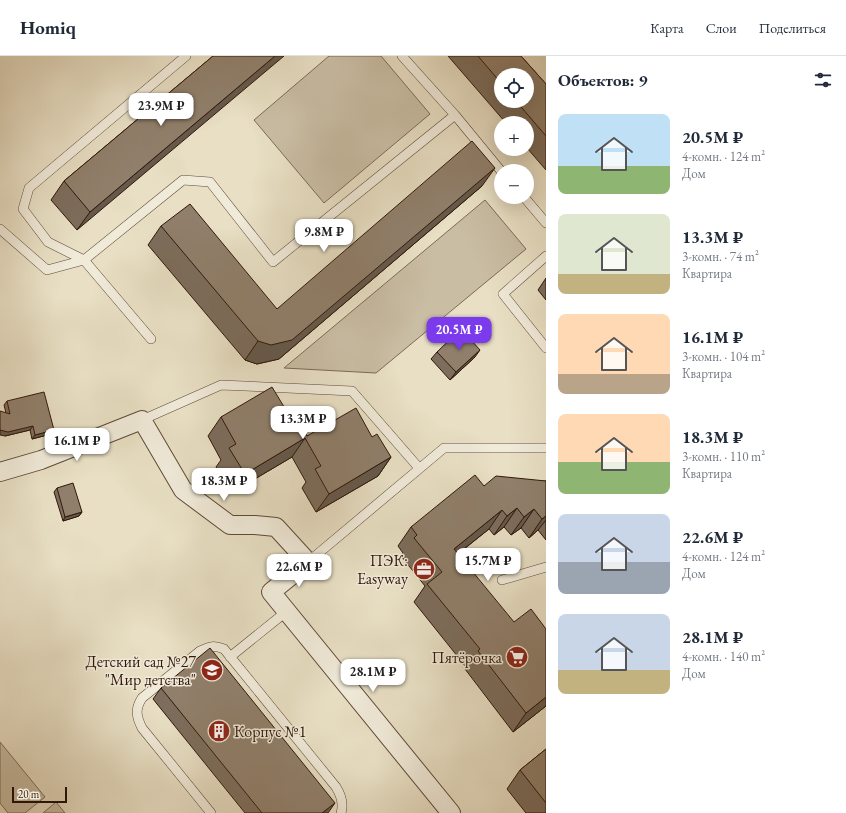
<!DOCTYPE html>
<html lang="ru">
<head>
<meta charset="utf-8">
<style>
	:root { --surface:#fff; --page:#f2f2f3; --text:#1f2937; --muted:#747a83; --line:#e0e1e3; --accent:#7c3aed }
	body { margin:0; font-family:"EB Garamond",serif; background:var(--page); color:var(--text); height:100vh; display:flex; flex-direction:column; font-size:15px; white-space:nowrap }
	* { box-sizing:border-box; margin:0 }
	p { font-size:13px; color:var(--muted) }
	.icon { flex:none; width:22px; height:22px; fill:none; stroke:currentColor; stroke-width:2; stroke-linecap:round; stroke-linejoin:round }
	.map { position:relative; flex:1; overflow:hidden }
	.drawer { display:flex; flex-direction:column; background:var(--surface); width:300px }
	.drawer>* { flex:none }
	.controls { position:absolute; left:494px; top:12px; display:grid; gap:8px }
	.controls a { display:grid; place-items:center; width:40px; height:40px; border-radius:50%; background:var(--surface); box-shadow:0 4px 16px #0002; font-size:20px }
	.scale { position:absolute; left:12px; bottom:10px; width:55px; box-sizing:border-box; padding-left:4px; border:2px solid #31170a; border-top:0; font-size:11px; line-height:14px; white-space:nowrap; color:#31170a; -webkit-text-stroke:3px #f0ead9; paint-order:stroke }
	.price { position:absolute; translate:-50% -34px; padding:0 9px; border-radius:8px; background:#fff; color:#222; font-size:13px; line-height:26px; filter:drop-shadow(0 1px 2px #0008) }
	.price::after { content:''; position:absolute; left:50%; top:24px; width:12px; height:9px; margin-left:-6px; background:inherit; clip-path:polygon(0 0,100% 0,50% 100%) }
	.price.selected { background:var(--accent); color:#fff }
	ul { padding:0; list-style:none }
	li { display:flex; align-items:center; gap:12px; height:100px; padding:0 12px }
	li span { display:grid; place-items:center; flex:none; width:112px; height:80px; border-radius:8px; color:#555 }
	li>.icon { margin-inline-start:auto }
	span .icon { width:48px; height:48px; fill:#fffc; stroke-width:1 }
	li b { font-size:17px }
	h2 { display:flex; justify-content:space-between; align-items:center; height:48px; padding:0 12px; font-size:17px }
	header { display:flex; align-items:center; gap:24px; box-sizing:border-box; height:56px; padding:0 20px; background:var(--surface); border-bottom:1px solid var(--line) }
	header strong { font-size:19px }
	nav { display:flex; gap:22px; margin-inline-start:auto; font-size:14px }
	main { display:flex; flex:1; min-height:0 }
	.map>svg:first-child { display:block }
	.green { fill:#c9bda4; stroke:#7d6a57 }
	.lines { fill:none; stroke-linecap:round; stroke-linejoin:round }
	.lane-casing { stroke:#5f4938; stroke-width:10 }
	.street-casing { stroke:#5f4938; stroke-width:20 }
	.lane { stroke:#f0ead9; stroke-width:9 }
	.street { stroke:#f0ead9; stroke-width:18 }
	.wall { fill:#7c6d5c; stroke:#31170a; fill-rule:evenodd }
	.shaded-wall { fill:#65594b; stroke:#31170a }
	.building { fill:#907f6b; stroke:#31170a }
	.labels { text-anchor:middle; stroke-width:3; stroke-linejoin:round; paint-order:stroke }
	.poi-label { font-size:16px; fill:#31170a; stroke:#f0ead9; text-anchor:end }
</style>
</head>
<body>
<header>
<strong>Homiq</strong>
<nav><a>Карта</a><a>Слои</a><a>Поделиться</a></nav>
</header>
<main>
<div class="map">
<svg width="546" height="757" viewBox="0 0 546 757">
	<rect width="100%" height="100%" fill="#e8dfc4"/>
	<filter id="stains"><feTurbulence type="fractalNoise" baseFrequency=".005" numOctaves="4"/><feColorMatrix values="0 0 0 0 .2 0 0 0 0 .09 0 0 0 0 .02 0 0 0 .5 -.17"/></filter>
	<radialGradient id="worn" r=".72"><stop offset=".6" stop-color="#630" stop-opacity="0"/><stop offset="1" stop-color="#630" stop-opacity=".3"/></radialGradient>
	<path class="green" d="M329,0H381L430,58L324,147L254,64Z
		M485,144L526,193L376,317L284,312Z
		M0,686L45,741L25,757H8L0,747Z
		M56,746L65,757H43Z"/>
	<g class="lines">
		<g class="lane-casing">
			<path id="lane" d="M186,0L29,132L23,153L48,186L84,204L183,124L210,126L273,206L455,59
				M402,0L455,59L501,115
				M524,141L546,167
				M0,173L47,214L84,204L151,283
				M546,200L503,238L546,292
				M142,364L221,329L352,335L419,412
				M308,506L444,392H546
				M502,524L546,511
				M230,601L287,555
				M211,757L142,672C136,660 135,653 142,642L200,595C210,590 214,589 224,593L336,731C341,739 344,747 341,757"/>
		</g>
		<g class="street-casing">
			<path id="street" d="M0,416L41,404L142,364L183,434L230,469H255L276,471L308,506L271,536L451,757"/>
		</g>
		<use href="#lane" class="lane"/>
		<use href="#street" class="street"/>
	</g>
	<path class="wall" d="M213,0L77,174L51,144L64,125Z
		M448,0H521L546,28V114L527,92V67H506ZM501,19L527,45H501Z
		M482,130L279,303L257,308L245,304L148,189L161,170L277,253Z
		M546,222V244L538,234Z
		M437,296L475,301L450,324L431,303Z
		M7,345L51,378L32,383L30,374L5,380L6,357L4,349Z
		M289,359L307,380L372,381L391,401L378,420L316,456L302,432L306,426L292,401L231,437L216,411L221,404L208,380L221,361Z
		M546,425V484L538,474L529,482L521,472L511,479L504,471L494,479L489,473L458,498L546,650L513,676L465,613L466,611L414,546L425,530L401,500L403,497L398,490L411,471L484,430Z
		M57,432L82,456L79,460L63,465L54,436Z
		M161,632L328,757H245L153,643Z
		M546,693V757H526L507,733L520,714Z"/>
	<path class="shaded-wall" d="M275,0H284L77,174L90,156Z
		M495,112L482,130L279,303L257,308L245,304L258,285Z
		M480,294L475,301L450,324L456,316Z
		M33,370L30,374L5,380L0,379V374Z
		M54,374L51,378L32,383L35,379Z
		M305,382L292,401L231,437L245,418Z
		M391,401L378,420L316,456L329,438Z
		M517,452L504,471L494,479L507,460Z
		M534,453L521,472L511,479L524,461Z
		M502,454L489,473L441,511L454,493Z
		M82,456L79,460L63,465L65,461Z
		M546,460V464L538,474L529,482L542,463Z
		M546,641V650L513,676L526,657Z
		M335,747L328,757H322Z"/>
	<path class="building" d="M213,0H275L90,156L64,125Z
		M478,0H521L546,28V80L516,45H527V19H501V27Z
		M472,85L495,112L292,284L271,289L258,285L161,170L190,148L277,253Z
		M461,273L480,294L456,316L437,296Z
		M272,331L289,359L293,357L307,380L356,352L372,381L377,378L391,401L329,438L315,413L321,410L305,382L245,418L229,392L236,388L221,361Z
		M44,336L54,374L35,379L33,370L8,376L0,374V355L10,358L7,345Z
		M475,419L484,430L496,420L546,425V460L542,463L534,453L524,461L517,452L507,460L502,454L454,493L514,566L531,553L546,573V641L526,657L478,595L480,593L427,528L442,516L414,482L417,479L411,471Z
		M73,427L82,456L65,461L57,432Z
		M210,592L335,747L322,757H262L161,632Z
		M546,693V747L520,714Z"/>
	<defs>
		<g id="office-disc" transform="scale(1.15)"><circle r="9.5" fill="#8f2418" stroke="#f0ead9"/><path d="M-6-3h4V-5.5h4V-3h4V5H-6ZM-1-4.5V-3h2v-1.5ZM-6 0V1H6V0Z" fill="#fff"/></g>
		<g id="supermarket-disc" transform="scale(1.15)"><circle r="9.5" fill="#8f2418" stroke="#f0ead9"/><path d="M-6-5.5h2.5l.6 2H6L4.5 2H-2.5L-4.4-4H-6ZM-1.5 3.2a1.3 1.3 0 1 0 .1 0ZM3 3.2a1.3 1.3 0 1 0 .1 0Z" fill="#fff"/></g>
		<g id="school-disc" transform="scale(1.15)"><circle r="9.5" fill="#8f2418" stroke="#f0ead9"/><path d="M0-5L7-2L0 1L-7-2ZM-4 1L0 2.5L4 1V4Q0 6-4 4Z" fill="#fff"/></g>
		<g id="building-disc" transform="scale(1.15)"><circle r="9.5" fill="#8f2418" stroke="#f0ead9"/><path d="M-4-6H4V6H1V3H-1V6H-4ZM-2.5-4.3h1.7v1.8h-1.7ZM.8-4.3h1.7v1.8H.8ZM-2.5-1h1.7V.8h-1.7ZM.8-1h1.7V.8H.8Z" fill="#fff"/></g>
	</defs>
	<g fill-rule="evenodd">
		<use href="#office-disc" x="424" y="513"/>
		<use href="#supermarket-disc" x="517" y="601"/>
		<use href="#school-disc" x="212" y="614"/>
		<use href="#building-disc" x="219" y="675"/>
	</g>
	<g class="labels">
		<g class="poi-label">
			<text x="408" y="510">ПЭК:<tspan x="408" dy="18">Easyway</tspan></text>
			<text x="502" y="607">Пятёрочка</text>
			<text x="196" y="611">Детский сад №27<tspan x="196" dy="18">"Мир детства"</tspan></text>
			<text x="234" y="681" text-anchor="start">Корпус №1</text>
		</g>
	</g>
	<rect width="100%" height="100%" filter="url(#stains)"/>
	<rect width="100%" height="100%" fill="url(#worn)"/>
</svg>
<div class="controls">
<a><svg class="icon" aria-label="locate" viewBox="0 0 24 24"><circle cx="12" cy="12" r="6"/><path d="M12 2v4M12 18v4M2 12h4M18 12h4"/></svg></a>
<a>+</a>
<a>−</a>
</div>
<div class="scale">20 m</div>
<b class="price" style="left:161px;top:71px">23.9M ₽</b>
<b class="price" style="left:324px;top:197px">9.8M ₽</b>
<b class="price selected" style="left:459px;top:295px">20.5M ₽</b>
<b class="price" style="left:303px;top:384px">13.3M ₽</b>
<b class="price" style="left:77px;top:406px">16.1M ₽</b>
<b class="price" style="left:224px;top:446px">18.3M ₽</b>
<b class="price" style="left:488px;top:526px">15.7M ₽</b>
<b class="price" style="left:299px;top:532px">22.6M ₽</b>
<b class="price" style="left:373px;top:637px">28.1M ₽</b>
</div>
<section class="drawer">
<h2>Объектов: 9<svg class="icon" aria-label="filters" viewBox="0 0 24 24"><path d="M4 7h16M4 17h16"/><circle cx="9" cy="7" r="2"/><circle cx="15" cy="17" r="2"/></svg></h2>
<ul>
<li><span style="background:linear-gradient(#bfe0f5 65%,#8fb573 0)"><svg class="icon" aria-label="home" viewBox="0 0 24 24"><path d="M3 11l9-7 9 7M6 9v11h12V9"/></svg></span><div><b>20.5M ₽</b><p>4-комн. · 124 m²</p><p>Дом</p></div></li>
<li><span style="background:linear-gradient(#dfe7d0 75%,#c2b280 0)"><svg class="icon" aria-label="home" viewBox="0 0 24 24"><path d="M3 11l9-7 9 7M6 9v11h12V9"/></svg></span><div><b>13.3M ₽</b><p>3-комн. · 74 m²</p><p>Квартира</p></div></li>
<li><span style="background:linear-gradient(#ffd9b3 75%,#b9a48a 0)"><svg class="icon" aria-label="home" viewBox="0 0 24 24"><path d="M3 11l9-7 9 7M6 9v11h12V9"/></svg></span><div><b>16.1M ₽</b><p>3-комн. · 104 m²</p><p>Квартира</p></div></li>
<li><span style="background:linear-gradient(#ffd9b3 60%,#8fb573 0)"><svg class="icon" aria-label="home" viewBox="0 0 24 24"><path d="M3 11l9-7 9 7M6 9v11h12V9"/></svg></span><div><b>18.3M ₽</b><p>3-комн. · 110 m²</p><p>Квартира</p></div></li>
<li><span style="background:linear-gradient(#c9d6e8 60%,#9aa5b1 0)"><svg class="icon" aria-label="home" viewBox="0 0 24 24"><path d="M3 11l9-7 9 7M6 9v11h12V9"/></svg></span><div><b>22.6M ₽</b><p>4-комн. · 124 m²</p><p>Дом</p></div></li>
<li><span style="background:linear-gradient(#c9d6e8 70%,#c2b280 0)"><svg class="icon" aria-label="home" viewBox="0 0 24 24"><path d="M3 11l9-7 9 7M6 9v11h12V9"/></svg></span><div><b>28.1M ₽</b><p>4-комн. · 140 m²</p><p>Дом</p></div></li>
</ul>
</section>
</main>
</body>
</html>
